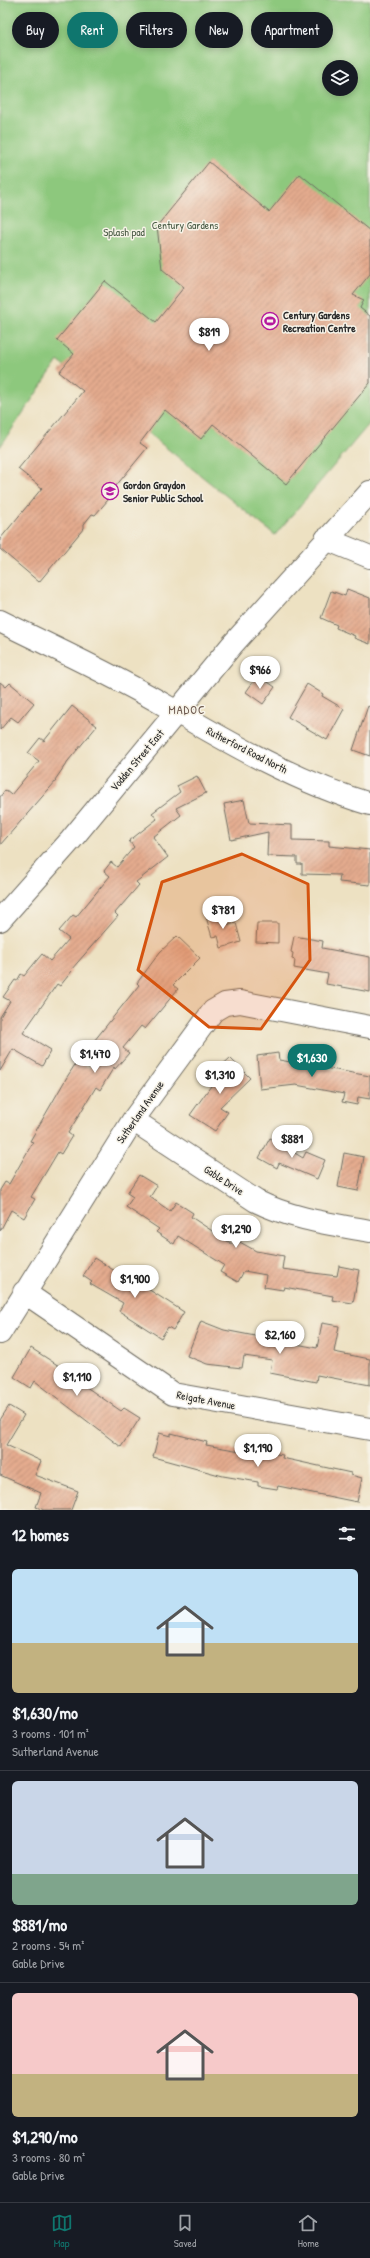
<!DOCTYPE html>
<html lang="en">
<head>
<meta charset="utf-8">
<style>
	:root { --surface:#171b24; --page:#20242c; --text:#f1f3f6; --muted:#9ea1a6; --line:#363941; --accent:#0f766e }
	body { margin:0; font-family:"Patrick Hand",sans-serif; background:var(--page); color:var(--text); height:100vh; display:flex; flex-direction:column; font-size:15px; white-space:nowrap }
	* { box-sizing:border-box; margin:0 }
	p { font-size:13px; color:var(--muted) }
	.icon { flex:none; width:22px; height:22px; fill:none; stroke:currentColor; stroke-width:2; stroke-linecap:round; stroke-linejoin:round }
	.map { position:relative; height:1510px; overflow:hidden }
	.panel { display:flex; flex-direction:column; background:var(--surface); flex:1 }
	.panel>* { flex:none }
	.guide { position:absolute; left:12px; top:12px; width:346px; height:36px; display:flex; gap:8px }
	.fabs { position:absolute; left:322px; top:60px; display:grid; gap:8px }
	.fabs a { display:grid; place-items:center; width:36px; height:36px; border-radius:50%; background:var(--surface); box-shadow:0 2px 6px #0003; font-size:20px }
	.price { position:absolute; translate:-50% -34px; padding:0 9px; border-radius:14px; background:#fff; color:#222; font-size:13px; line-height:26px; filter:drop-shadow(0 1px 2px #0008) }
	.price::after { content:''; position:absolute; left:50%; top:24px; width:12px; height:9px; margin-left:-6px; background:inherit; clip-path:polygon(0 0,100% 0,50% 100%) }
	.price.current { background:var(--accent); color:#fff }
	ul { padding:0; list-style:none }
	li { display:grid; align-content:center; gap:8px; height:212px; padding:0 12px }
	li+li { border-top:1px solid var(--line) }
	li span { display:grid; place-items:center; height:124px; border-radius:6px; color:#555 }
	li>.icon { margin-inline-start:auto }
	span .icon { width:72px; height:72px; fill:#fffc; stroke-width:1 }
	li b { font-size:17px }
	h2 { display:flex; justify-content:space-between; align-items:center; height:48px; padding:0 12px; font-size:17px }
	.tag { padding:0 14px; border-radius:18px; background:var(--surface); box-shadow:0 2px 6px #0003; font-size:14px; line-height:36px }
	.tag.current { background:var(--accent); color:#fff }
	.dock { display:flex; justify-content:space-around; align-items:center; height:56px; border-top:1px solid var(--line); background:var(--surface); font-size:11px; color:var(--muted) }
	.dock a { display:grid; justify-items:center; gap:2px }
	.dock .current { color:var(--accent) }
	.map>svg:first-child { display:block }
	.green { fill:#8dc87d; stroke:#5c7a54; fill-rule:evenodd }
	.building { fill:url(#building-hatch) }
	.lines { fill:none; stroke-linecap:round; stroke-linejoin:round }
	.minor-casing { stroke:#6f6b60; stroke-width:24 }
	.minor { stroke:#fff; stroke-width:22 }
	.marked { fill:#d5540f; fill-opacity:0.2; stroke:#d5540f; stroke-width:3; stroke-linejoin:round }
	.labels { text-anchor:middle; stroke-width:3; stroke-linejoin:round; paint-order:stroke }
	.park-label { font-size:11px; fill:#485a44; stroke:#f7f3e8 }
	.poi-label { font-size:11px; font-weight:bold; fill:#2b2b2b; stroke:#f7f3e8; text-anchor:start }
	.street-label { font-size:11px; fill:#2b2b2b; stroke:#f7f3e8 }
	.neighbourhood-label { font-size:12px; letter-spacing:1px; fill:#6c584e; stroke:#f7f3e8 }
</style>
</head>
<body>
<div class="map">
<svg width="370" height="1510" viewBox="0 0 370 1510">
	<defs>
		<pattern id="building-hatch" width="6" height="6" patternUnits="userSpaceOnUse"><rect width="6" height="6" fill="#e4ab8e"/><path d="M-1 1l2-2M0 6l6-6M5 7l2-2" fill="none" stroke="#b98b74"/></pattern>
	</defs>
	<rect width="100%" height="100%" fill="#f7f3e8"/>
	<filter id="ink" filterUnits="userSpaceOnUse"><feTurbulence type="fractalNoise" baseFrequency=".025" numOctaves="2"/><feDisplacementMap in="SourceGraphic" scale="8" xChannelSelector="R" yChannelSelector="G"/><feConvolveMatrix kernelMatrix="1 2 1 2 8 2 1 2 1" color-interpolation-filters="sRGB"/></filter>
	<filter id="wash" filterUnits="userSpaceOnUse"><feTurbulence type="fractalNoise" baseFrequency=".012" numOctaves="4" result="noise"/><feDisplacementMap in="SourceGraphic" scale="16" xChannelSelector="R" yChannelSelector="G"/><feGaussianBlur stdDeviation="0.9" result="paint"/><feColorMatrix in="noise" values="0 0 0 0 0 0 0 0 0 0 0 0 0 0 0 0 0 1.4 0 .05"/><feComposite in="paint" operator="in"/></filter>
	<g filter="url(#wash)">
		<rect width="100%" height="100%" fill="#ede1c2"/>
		<path class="green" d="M0,0H370V423L275,535L58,361L0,447ZM329,67H351V89H329Z"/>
		<g id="blocks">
			<path class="building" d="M209,162L269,212L300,174L370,231V274L353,295L364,300L360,308L370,316V383L286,484L213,424L201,439L165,410L140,443L147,448L106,498L108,500L95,515L92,514L84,524V528L39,582L0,549V539L42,488L18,469L83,391L59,372L74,354L57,340L105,281L156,322L184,287L162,269L157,226Z
				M347,589L370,598V644L354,638L355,636L336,628L337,625L321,618L331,591L345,596Z
				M258,675L275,687L263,704L246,692Z
				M0,682L6,687L10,683L34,703L18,722L11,717L0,730Z
				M307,684L323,694L322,696L344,709L327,740L288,717Z
				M72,706L97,726L68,761L55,780L56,781L0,845V797L5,790L11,795L39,761L28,753L40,738L44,741Z
				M368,706L370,707V756L353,750Z
				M197,776L206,793L176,808L181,815L153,837L168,857L136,882L139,885L115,913L118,916L71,970L72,971L60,986L57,984L23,1033L51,1050L42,1066L13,1049L0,1071V1017L10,1001L3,997L15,980L17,981L21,974L24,976L42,954L50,961L69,939L59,931L73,915L76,917L110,876L104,871L111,862L117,867L134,847L129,841L157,819L152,813L180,792L177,786Z
				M244,800L249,823L292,825V840L329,841V846L370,850V885L339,882L340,875L302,874V864H297V857L267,856L268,832L231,840L224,804Z
				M226,911L229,925L236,923L241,942L221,948L218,936L212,937L206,917Z
				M257,923H278V943L256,942Z
				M177,936L200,958L173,985L178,989L145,1029L141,1026L123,1048L129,1053L115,1069L114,1067L100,1090L96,1087L68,1133L72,1136L61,1154L58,1152L31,1197L35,1199L24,1218L11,1210L0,1231V1190L5,1182L9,1184L33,1142L30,1141L67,1077L78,1060L89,1068L102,1048L94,1041L139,985L137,983L160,952Z
				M294,936L323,941L322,948L370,957V992L326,984L328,974L294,968L295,960L292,959L293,953L291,952Z
				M278,1053L279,1060L370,1076V1099L358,1097L357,1105L342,1102L344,1094L296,1085L260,1089L257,1056Z
				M230,1058L250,1078L220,1107L228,1112L215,1131L190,1115L216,1079L214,1078L220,1072L217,1070Z
				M270,1138L303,1158L306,1152L325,1160L317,1179L279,1163L277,1168L259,1158Z
				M344,1153L364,1157L358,1191L338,1187Z
				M139,1175L157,1186L150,1197L170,1211L176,1202L193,1213L191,1217L235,1246L238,1241L256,1251L284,1256L282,1269L337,1276L339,1266L359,1270L353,1303L332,1300L333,1296L284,1287L283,1290L264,1287L266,1275L244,1271L238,1282L220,1272L224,1265L178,1236L174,1244L156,1232L159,1229L126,1207L133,1197L127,1193Z
				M94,1258L136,1284L137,1282L184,1312L173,1330L168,1327L161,1338L119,1311L123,1303L90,1284L92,1282L83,1276Z
				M201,1321L224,1330L317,1348L322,1323L339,1326L334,1352L370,1359V1385L317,1375L316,1382L270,1373L272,1360L244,1356L242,1368L207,1364L187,1356Z
				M31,1348L84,1382L82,1384L121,1411L124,1408L140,1418L121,1447L35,1381L31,1388L14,1377Z
				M9,1406L24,1415L6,1445L41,1461L35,1475L78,1491L71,1510H44L36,1507L41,1493L0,1475V1420Z
				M159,1433L171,1436V1433L207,1442L206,1445L263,1455V1452L283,1455L282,1458L351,1473V1475L362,1478L357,1502L278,1486L277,1489L258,1486V1482L223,1476L153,1457Z"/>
		</g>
	</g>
	<g filter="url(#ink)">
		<use href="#blocks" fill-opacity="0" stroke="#6f6b60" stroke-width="1"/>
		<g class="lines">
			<g class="minor-casing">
				<path id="minor" d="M326,539L370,557
					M0,621C56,649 114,675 168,707C231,744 299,783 370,804
					M0,920L71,840L232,645L370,492
					M133,1120L256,1201C292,1219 331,1224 370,1231
					M24,1292L173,1394L370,1429
					M0,1333L133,1120L213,1011L225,1004L240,1002L370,1027"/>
			</g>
			<use href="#minor" class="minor"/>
		</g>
	</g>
	<path class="marked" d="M242,854L308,884L310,960L261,1029L209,1027L138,970L162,882Z"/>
	<defs>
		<g id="stadium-ring" transform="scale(0.9)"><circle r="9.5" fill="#f7f3e8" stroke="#b5179e" stroke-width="1.5"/><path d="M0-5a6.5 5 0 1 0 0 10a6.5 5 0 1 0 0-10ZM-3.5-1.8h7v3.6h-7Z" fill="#b5179e"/></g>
		<g id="school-ring" transform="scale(0.9)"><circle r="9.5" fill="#f7f3e8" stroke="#b5179e" stroke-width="1.5"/><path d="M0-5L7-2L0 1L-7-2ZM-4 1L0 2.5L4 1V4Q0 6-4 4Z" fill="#b5179e"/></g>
	</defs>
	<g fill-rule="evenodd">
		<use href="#stadium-ring" x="270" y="321"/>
		<use href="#school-ring" x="110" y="491"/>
	</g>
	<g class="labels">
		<g class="park-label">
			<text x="185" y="229">Century Gardens</text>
			<text x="124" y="236">Splash pad</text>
		</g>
		<g class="poi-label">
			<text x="283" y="319">Century Gardens<tspan x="283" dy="13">Recreation Centre</tspan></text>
			<text x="123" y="489">Gordon Graydon<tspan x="123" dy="13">Senior Public School</tspan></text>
		</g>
		<g class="street-label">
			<text transform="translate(247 750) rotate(27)" y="4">Rutherford Road North</text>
			<text transform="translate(137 760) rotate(-50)" y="4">Vodden Street East</text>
			<text transform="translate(140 1112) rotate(-55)" y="4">Sutherland Avenue</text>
			<text transform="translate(224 1180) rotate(33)" y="4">Gable Drive</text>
			<text transform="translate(206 1400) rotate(11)" y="4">Reigate Avenue</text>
		</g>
		<g class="neighbourhood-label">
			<text x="187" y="714">MADOC</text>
		</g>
	</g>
</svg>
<div class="fabs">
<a><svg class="icon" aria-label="layers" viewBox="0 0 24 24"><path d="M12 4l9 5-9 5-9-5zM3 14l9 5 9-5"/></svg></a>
</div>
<b class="price" style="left:209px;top:352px">$819</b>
<b class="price" style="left:260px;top:690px">$966</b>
<b class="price" style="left:223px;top:930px">$781</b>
<b class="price" style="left:95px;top:1074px">$1,470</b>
<b class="price current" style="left:312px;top:1078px">$1,630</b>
<b class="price" style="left:220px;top:1095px">$1,310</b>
<b class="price" style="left:292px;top:1159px">$881</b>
<b class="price" style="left:236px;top:1249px">$1,290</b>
<b class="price" style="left:135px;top:1299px">$1,900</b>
<b class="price" style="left:280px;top:1355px">$2,160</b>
<b class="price" style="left:77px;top:1397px">$1,110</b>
<b class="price" style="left:258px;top:1468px">$1,190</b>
<div class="guide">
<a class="tag">Buy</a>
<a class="tag current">Rent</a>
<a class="tag">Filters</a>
<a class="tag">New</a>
<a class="tag">Apartment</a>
</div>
</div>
<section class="panel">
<h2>12 homes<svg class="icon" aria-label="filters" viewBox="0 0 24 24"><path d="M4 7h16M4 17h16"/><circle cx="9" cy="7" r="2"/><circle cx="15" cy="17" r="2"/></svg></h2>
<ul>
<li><span style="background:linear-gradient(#bfe0f5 60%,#c2b280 0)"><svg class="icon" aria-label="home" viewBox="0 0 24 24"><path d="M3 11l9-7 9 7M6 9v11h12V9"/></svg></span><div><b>$1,630/mo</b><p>3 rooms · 101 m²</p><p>Sutherland Avenue</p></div></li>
<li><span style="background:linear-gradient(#c9d6e8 75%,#7fa58c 0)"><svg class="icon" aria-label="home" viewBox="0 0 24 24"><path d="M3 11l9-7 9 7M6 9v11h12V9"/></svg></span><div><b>$881/mo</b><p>2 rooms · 54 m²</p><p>Gable Drive</p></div></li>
<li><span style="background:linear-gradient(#f6c9c9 65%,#c2b280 0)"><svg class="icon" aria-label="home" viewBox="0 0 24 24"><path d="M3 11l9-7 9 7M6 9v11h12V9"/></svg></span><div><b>$1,290/mo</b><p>3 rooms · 80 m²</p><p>Gable Drive</p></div></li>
</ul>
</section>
<nav class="dock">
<a class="current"><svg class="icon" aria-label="map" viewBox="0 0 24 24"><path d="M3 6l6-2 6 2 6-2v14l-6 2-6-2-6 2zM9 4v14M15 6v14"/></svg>Map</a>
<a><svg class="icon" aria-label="saved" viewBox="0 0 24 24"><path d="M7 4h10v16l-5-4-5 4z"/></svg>Saved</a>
<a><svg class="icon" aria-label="home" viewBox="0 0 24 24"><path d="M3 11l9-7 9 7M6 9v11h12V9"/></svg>Home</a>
</nav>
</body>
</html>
